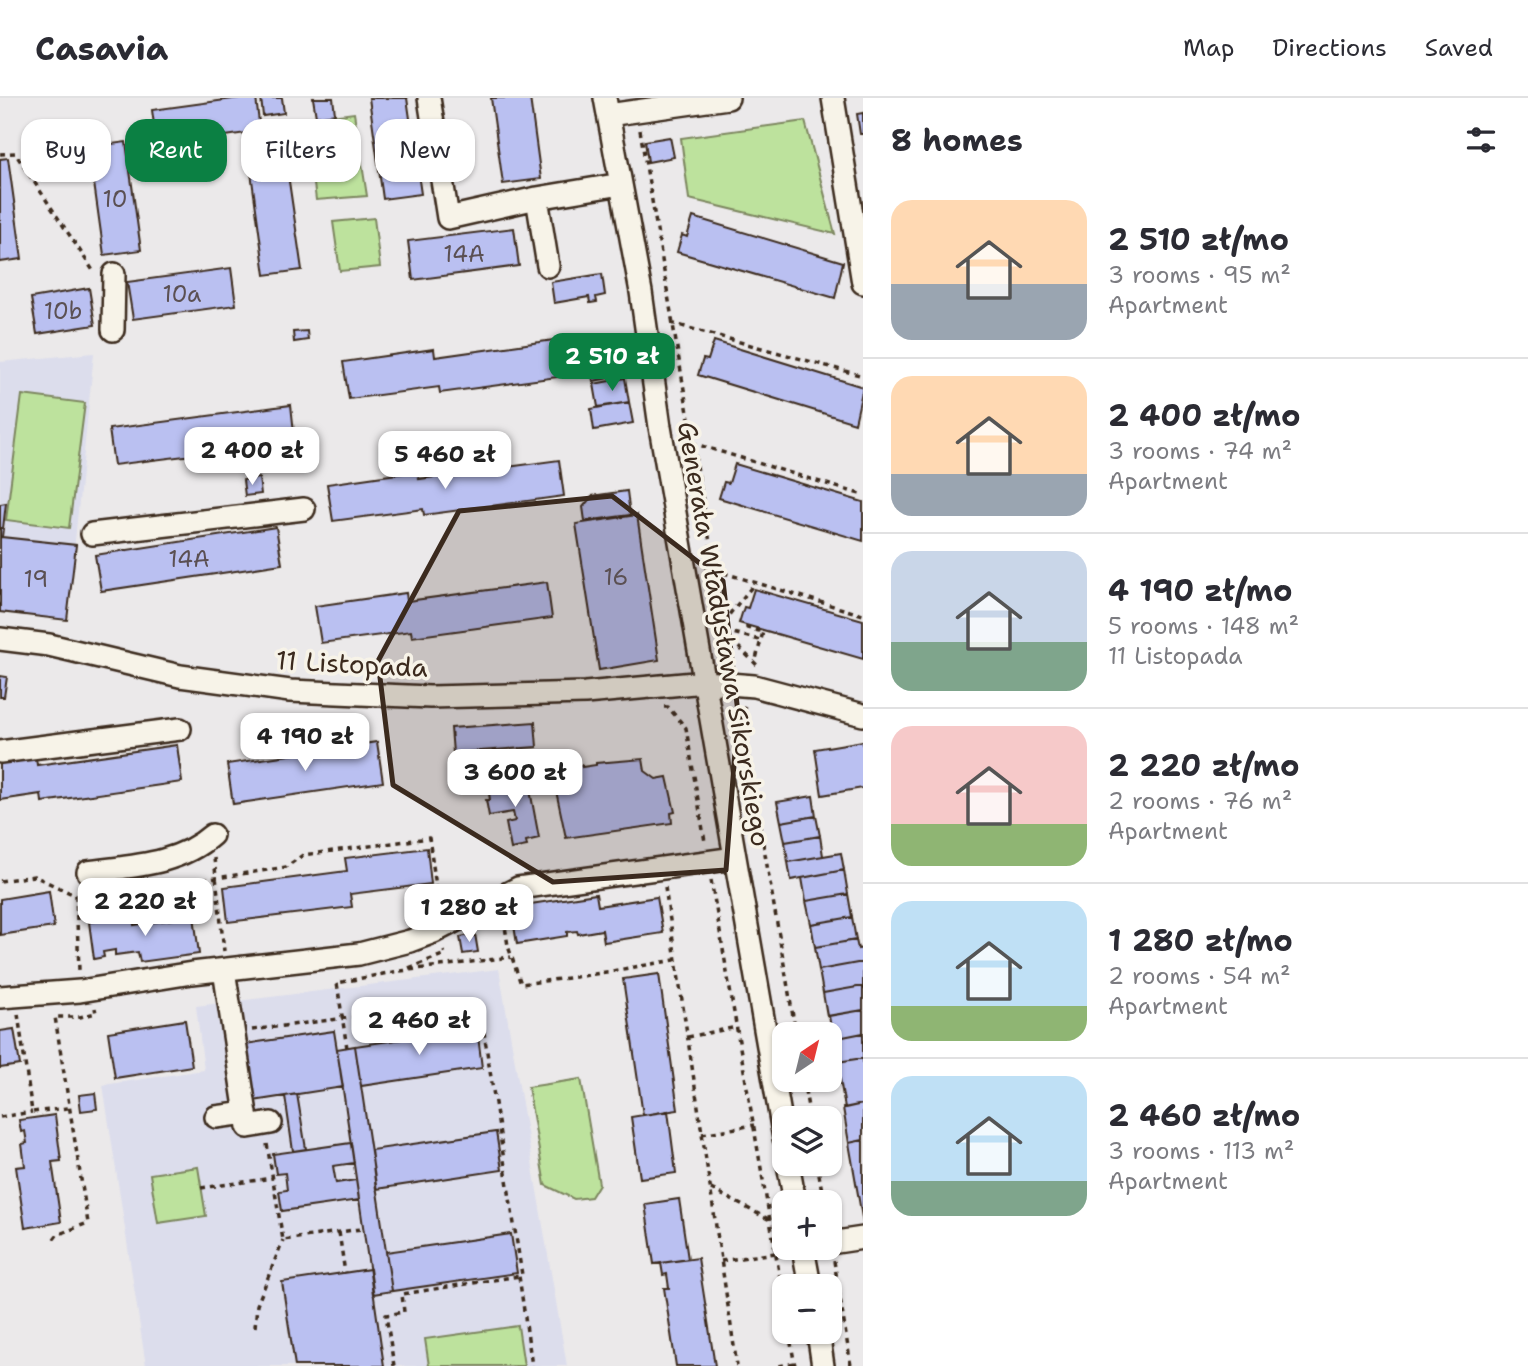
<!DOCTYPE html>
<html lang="en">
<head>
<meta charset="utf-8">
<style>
	:root { --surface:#fff; --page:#f7f7f7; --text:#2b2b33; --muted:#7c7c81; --line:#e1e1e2; --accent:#0b8043 }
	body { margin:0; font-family:"Shantell Sans",sans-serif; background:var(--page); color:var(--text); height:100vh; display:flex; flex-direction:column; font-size:26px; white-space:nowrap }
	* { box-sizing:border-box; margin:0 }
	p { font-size:23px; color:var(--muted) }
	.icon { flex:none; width:38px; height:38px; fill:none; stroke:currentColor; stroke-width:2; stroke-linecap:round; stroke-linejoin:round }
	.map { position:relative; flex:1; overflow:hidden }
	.panel { display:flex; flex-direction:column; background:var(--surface); width:665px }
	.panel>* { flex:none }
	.banner { position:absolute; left:21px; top:21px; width:665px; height:63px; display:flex; gap:14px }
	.needle { width:46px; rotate:35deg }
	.fabs { position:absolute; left:772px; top:924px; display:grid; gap:14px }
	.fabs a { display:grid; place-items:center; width:70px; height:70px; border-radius:14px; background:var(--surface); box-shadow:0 2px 5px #0004; font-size:35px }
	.price { position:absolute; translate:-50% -60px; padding:0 16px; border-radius:14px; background:#fff; color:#222; font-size:23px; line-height:46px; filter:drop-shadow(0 2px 4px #0008) }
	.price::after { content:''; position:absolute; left:50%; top:42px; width:21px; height:16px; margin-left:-10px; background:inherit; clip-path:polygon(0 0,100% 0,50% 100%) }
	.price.active { background:var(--accent); color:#fff }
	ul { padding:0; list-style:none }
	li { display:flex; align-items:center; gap:21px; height:175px; padding:0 28px }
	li+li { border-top:2px solid var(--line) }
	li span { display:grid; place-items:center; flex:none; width:196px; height:140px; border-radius:21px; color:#555 }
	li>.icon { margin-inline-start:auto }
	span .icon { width:84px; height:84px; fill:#fffc; stroke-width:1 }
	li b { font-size:30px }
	h2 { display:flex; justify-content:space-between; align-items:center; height:84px; padding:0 28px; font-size:30px }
	.tag { padding:0 24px; border-radius:21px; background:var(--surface); box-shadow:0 2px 5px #0004; font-size:24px; line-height:63px }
	.tag.active { background:var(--accent); color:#fff }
	header { display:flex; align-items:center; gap:42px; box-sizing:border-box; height:98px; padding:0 35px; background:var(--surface); border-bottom:2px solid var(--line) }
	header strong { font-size:33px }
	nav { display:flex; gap:38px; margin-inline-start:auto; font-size:24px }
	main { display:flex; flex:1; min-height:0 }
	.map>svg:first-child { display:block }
	.built { fill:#dcddec }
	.green { fill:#bde29d; stroke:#7c865e; stroke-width:2 }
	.building { fill:#bac0f1; stroke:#3b2a1e; stroke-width:2 }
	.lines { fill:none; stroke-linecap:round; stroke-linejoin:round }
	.minor-casing { stroke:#3b2a1e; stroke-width:26 }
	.path { stroke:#3b2a1e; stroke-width:3.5; stroke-dasharray:5 5; stroke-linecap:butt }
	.minor { stroke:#f7f3e8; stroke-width:21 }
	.marked { fill:#3b2a1e; fill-opacity:0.2; stroke:#3b2a1e; stroke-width:5; stroke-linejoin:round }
	.labels { text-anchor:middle; stroke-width:7; stroke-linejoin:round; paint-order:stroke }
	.number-label { font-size:23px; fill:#5b5053 }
	.street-label { font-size:26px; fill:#3b2a1e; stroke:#f7f3e8 }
</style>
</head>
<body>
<header>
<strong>Casavia</strong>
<nav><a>Map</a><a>Directions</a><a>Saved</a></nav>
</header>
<main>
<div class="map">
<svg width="863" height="1268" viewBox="0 0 863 1268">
	<rect width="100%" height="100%" fill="#ebe9ea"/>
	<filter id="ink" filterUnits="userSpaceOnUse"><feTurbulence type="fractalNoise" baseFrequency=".0143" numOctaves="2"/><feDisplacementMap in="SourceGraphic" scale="14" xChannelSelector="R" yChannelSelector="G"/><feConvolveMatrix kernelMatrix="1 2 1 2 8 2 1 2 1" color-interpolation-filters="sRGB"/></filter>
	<g filter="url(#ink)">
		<path class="built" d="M94,255L67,522L0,514V264Z
			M499,871L567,1268H146L103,987L204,972L196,908Z"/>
		<path class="green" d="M354,15L367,98L316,102L306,21Z
			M805,23L835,136L689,101L681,40Z
			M374,120L380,169L340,173L333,124Z
			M22,297L85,305L69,430L6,422Z
			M581,981L599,1086L591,1099L574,1101L545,1087L528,989Z
			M198,1069L206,1118L158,1125L150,1076Z
			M518,1228L524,1268H429L425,1241Z"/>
		<path class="building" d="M240,0H256L260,33L157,48L152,12Z
			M261,0H282L284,15L263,18Z
			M313,0H333L335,16L316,19Z
			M369,0H407L421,96L383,101Z
			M491,0H530L541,81L503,86Z
			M863,15V36H860L857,16Z
			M670,39L674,59L648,64L645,43Z
			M126,44L141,152L104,157L89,49Z
			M8,60L22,161L0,164V61Z
			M286,63L302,172L265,177L250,67Z
			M693,119L843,164L835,200L677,154L682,137L687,139Z
			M514,130L519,168L413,182L408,143Z
			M231,170L236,207L133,221L127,184Z
			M602,176L605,197L596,199L597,204L590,205L589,199L554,205L551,184Z
			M89,190L95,227L37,236L31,200Z
			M307,233L308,242L294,244L293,234Z
			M575,239L580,276L440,295L439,289L349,301L343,264L434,251L435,259Z
			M619,243L625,277L593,283L587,249Z
			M714,243L863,289L855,325L698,277L703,261L708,262Z
			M625,280L629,304L598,309L594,286Z
			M629,304L633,325L594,332L591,311Z
			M291,307L295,344L114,367L109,331Z
			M559,362L564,398L424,417L423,411L333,423L327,386L418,373L419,381Z
			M735,366L863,404V443L719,400L724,384L729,385Z
			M259,380L261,396L245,398L243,382Z
			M627,393L630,417L585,423L583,409L592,398Z
			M6,405L2,439L76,447L67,522L0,514V406Z
			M637,417L659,562L599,572L576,426Z
			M276,429L282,466L101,493L95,457Z
			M547,484L552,520L412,539L411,533L321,545L315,508L406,495L407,503Z
			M754,491L863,522V561L739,525L744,509L748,510Z
			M0,578L7,579L4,599H0Z
			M535,624L537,649L453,655L451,630Z
			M863,643V690L822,697L815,651Z
			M377,644L383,684L233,706L227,666Z
			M177,647L182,684L42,704L41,696L0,702V665L36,660L37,667Z
			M643,661L645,673L656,681L667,679L675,714L671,715L672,725L566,740L552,674L582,667V669L596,667V665Z
			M527,676L539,740L526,743L527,748L511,751L506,725L515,723L513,714L489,718L486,702H490L488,688L512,684L511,679Z
			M813,698L816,718L781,724L777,704Z
			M816,718L820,738L785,744L781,724Z
			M820,738L823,758L788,764L785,744Z
			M427,750L431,786L350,796L352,809L228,824L224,789L347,773L345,760Z
			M841,755L844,772L791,782L788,764Z
			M844,772L848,796L806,803L802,780Z
			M49,793L54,829L0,837V801Z
			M596,796L598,808L657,799L663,835L604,844L602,832L578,836L577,833L567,834V838L517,846L511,809Z
			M848,796L852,819L811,826L806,803Z
			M133,818L134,827L194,818L199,856L140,864L138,854L115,857V852L103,854L104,859L94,861L89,824Z
			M852,819L856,842L815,849L811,826Z
			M475,836L478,854L463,856L460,839Z
			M856,842L858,851L863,850V864L819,872L815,849Z
			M863,864V888L823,895L819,872Z
			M659,876L678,1012L643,1017L623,881Z
			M863,888V912L827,918L823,895Z
			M863,912V935L833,941L829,918Z
			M185,922L192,968L115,980L108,934Z
			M477,930L482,970L361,988L355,948Z
			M14,931L20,967L0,970V933Z
			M334,933L343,989L253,1003L245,946Z
			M863,935V960L837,964L833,941Z
			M355,948L392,1193L373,1196L337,951Z
			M863,960V1006L845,1010L837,964Z
			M95,995L97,1011L81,1013L79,997Z
			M297,996L306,1051L293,1053L285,998Z
			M863,1006V1042L849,1045L843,1010Z
			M668,1013L676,1075L640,1080L631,1019Z
			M55,1017L61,1063L52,1064L61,1124L25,1130L16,1069L25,1068L22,1046L27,1045L25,1033L21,1034L19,1022Z
			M496,1034L502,1072L376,1091L371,1052Z
			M863,1042V1125L849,1045Z
			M351,1045L354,1065L333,1068L336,1085L356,1082L359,1102L282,1113L279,1093L287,1092L285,1075L276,1076L273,1056Z
			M679,1101L688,1161L654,1166L645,1106Z
			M511,1136L517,1175L392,1193L386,1154Z
			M698,1160L715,1268H676L664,1190H669L667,1176L663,1177L661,1165Z
			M370,1171L384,1268H295L282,1184Z"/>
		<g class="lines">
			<g class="minor-casing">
				<path id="minor" d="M429,0L448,120L537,100L621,86
					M605,0L641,194L660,329L784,1040
					M833,0L863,185
					M608,17L728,0
					M537,100L548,168
					M113,232L114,176
					M92,436L304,411
					M0,541L49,547L180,578L290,593L430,599L585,595L705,584L754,588L863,617
					M0,654L180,631
					M88,774C131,768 178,767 212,737
					M224,872L248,1029L271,1025
					M0,899L80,893L192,875L359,856L410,843L434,834L518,790L735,760
					M216,1019L246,1015
					M788,1066L795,1104
					M830,1145L863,1140
					M803,1150L810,1188
					M818,1234L823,1268"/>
			</g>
			<path class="path" d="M640,32L725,533L726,537L757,567
				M0,56L15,55L94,174
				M671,225L863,278
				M692,345L863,397
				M714,472L863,517
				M723,524L755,485
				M747,528V530L763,534L755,565
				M725,533L760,542
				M745,608L741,616L796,936
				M664,609H668L686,630L705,744
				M214,760L224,853
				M711,782L784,1203
				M0,783L34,778L83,801L286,769L303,757L429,740L439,809
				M665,789L737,1268
				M76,797L79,872
				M504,821L508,848L521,886L583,878L675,862
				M409,870L445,856L444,853
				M18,916L32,1014L68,1010
				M252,932L479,903L522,1177L519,1178L532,1268
				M688,939L737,929
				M347,950L337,885L393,874L511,859
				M803,982L810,1020
				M0,1019L32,1014
				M702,1036L754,1027
				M267,1046L283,1142L361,1131
				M817,1066L824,1104
				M201,1090L273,1080
				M711,1091L770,1122
				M339,1134L345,1175
				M54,1141L57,1137L88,1125L55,919H80L96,915L95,910
				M721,1163L775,1155
				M834,1163L851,1268
				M255,1229L257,1207L283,1142
				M789,1234L795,1268
				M394,1268L386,1217L404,1214L402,1196L519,1178
				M779,1268L795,1265"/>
			<use href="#minor" class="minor"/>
		</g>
	</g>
	<path class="marked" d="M612,398L723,483L738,615L726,772L553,784L393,687L378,563L459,413Z"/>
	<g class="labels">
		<g class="number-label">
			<text x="115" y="109">10</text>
			<text x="464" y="164">14A</text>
			<text x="182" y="204">10a</text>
			<text x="63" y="221">10b</text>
			<text x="189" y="469">14A</text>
			<text x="616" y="487">16</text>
			<text x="36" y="489">19</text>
		</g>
		<g class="street-label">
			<text transform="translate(724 536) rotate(80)" y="9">Generała Władysława Sikorskiego</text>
			<text transform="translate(352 566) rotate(3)" y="9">11 Listopada</text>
		</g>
	</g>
</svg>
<div class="fabs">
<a><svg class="needle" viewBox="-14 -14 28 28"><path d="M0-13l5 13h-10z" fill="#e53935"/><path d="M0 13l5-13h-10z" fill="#7c7c81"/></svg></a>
<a><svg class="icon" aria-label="layers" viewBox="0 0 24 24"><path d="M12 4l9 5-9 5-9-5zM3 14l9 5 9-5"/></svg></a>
<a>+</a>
<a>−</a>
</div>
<b class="price active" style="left:612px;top:295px">2 510 zł</b>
<b class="price" style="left:252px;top:389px">2 400 zł</b>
<b class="price" style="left:445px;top:393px">5 460 zł</b>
<b class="price" style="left:305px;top:675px">4 190 zł</b>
<b class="price" style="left:515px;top:711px">3 600 zł</b>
<b class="price" style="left:145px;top:840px">2 220 zł</b>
<b class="price" style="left:469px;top:846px">1 280 zł</b>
<b class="price" style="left:419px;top:959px">2 460 zł</b>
<div class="banner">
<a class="tag">Buy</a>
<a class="tag active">Rent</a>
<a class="tag">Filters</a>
<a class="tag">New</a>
</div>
</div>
<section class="panel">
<h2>8 homes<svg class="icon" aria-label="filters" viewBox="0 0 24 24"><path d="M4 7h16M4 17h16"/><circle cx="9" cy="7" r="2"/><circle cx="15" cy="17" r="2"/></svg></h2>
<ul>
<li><span style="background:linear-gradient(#ffd9b3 60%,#9aa5b1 0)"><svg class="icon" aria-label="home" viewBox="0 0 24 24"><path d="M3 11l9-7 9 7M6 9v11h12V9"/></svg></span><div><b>2 510 zł/mo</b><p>3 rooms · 95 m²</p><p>Apartment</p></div></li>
<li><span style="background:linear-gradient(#ffd9b3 70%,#9aa5b1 0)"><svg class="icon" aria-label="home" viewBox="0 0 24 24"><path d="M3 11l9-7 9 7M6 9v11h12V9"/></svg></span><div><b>2 400 zł/mo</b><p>3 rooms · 74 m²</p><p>Apartment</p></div></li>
<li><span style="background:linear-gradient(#c9d6e8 65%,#7fa58c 0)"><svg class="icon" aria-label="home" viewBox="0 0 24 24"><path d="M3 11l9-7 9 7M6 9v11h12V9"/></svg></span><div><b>4 190 zł/mo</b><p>5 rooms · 148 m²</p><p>11 Listopada</p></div></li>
<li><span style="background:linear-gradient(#f6c9c9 70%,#8fb573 0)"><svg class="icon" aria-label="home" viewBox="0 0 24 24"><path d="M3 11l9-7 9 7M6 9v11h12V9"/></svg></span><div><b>2 220 zł/mo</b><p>2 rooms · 76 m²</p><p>Apartment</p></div></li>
<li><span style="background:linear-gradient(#bfe0f5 75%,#8fb573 0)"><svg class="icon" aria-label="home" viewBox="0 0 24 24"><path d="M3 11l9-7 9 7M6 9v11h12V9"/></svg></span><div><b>1 280 zł/mo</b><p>2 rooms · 54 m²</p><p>Apartment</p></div></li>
<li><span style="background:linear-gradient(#bfe0f5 75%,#7fa58c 0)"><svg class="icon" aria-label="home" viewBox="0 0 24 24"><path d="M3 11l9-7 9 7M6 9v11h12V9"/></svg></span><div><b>2 460 zł/mo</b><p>3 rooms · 113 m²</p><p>Apartment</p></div></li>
</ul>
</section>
</main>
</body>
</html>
